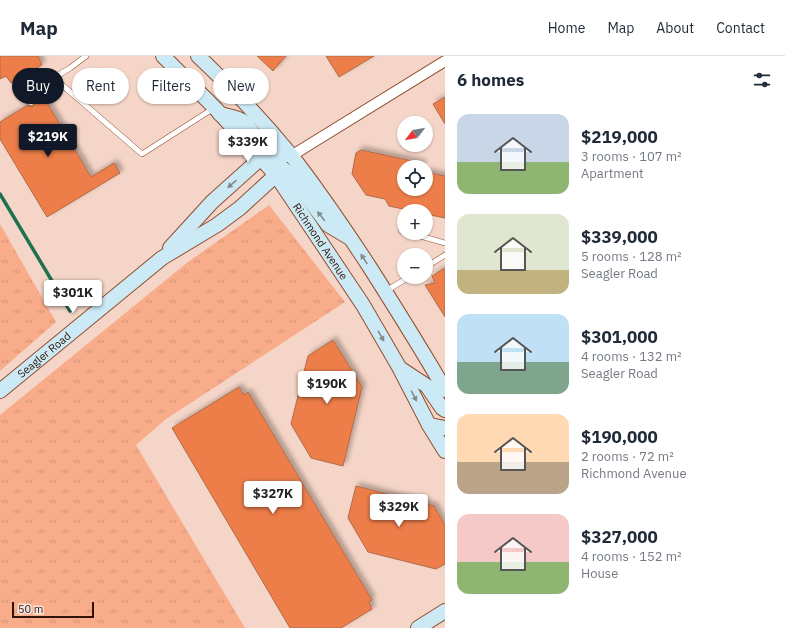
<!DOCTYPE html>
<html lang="en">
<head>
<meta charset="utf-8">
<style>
	:root { --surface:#fff; --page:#f2f2f3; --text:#1f2937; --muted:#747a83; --line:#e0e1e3; --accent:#111827 }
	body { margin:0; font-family:"IBM Plex Sans",sans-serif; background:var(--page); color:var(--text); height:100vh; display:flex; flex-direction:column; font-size:15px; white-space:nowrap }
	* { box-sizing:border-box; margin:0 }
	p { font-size:13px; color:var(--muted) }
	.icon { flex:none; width:22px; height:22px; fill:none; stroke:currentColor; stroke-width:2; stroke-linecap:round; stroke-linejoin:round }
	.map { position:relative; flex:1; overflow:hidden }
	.sheet { display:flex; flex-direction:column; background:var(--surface); width:340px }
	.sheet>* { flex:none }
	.top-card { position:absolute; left:12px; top:12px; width:373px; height:36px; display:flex; gap:8px }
	.needle { width:26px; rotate:239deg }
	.controls { position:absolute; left:397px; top:60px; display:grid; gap:8px }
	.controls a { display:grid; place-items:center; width:36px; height:36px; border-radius:50%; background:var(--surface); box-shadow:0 1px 3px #0004; font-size:20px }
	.scale { position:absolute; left:12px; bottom:10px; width:82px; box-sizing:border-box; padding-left:4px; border:2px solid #2f1306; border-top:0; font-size:11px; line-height:14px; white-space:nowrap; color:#2f1306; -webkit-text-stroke:3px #f6e6df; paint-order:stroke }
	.price { position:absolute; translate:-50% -34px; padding:0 9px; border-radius:4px; background:#fff; color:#222; font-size:13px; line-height:26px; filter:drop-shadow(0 1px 2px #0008) }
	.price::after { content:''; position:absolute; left:50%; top:24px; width:12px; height:9px; margin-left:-6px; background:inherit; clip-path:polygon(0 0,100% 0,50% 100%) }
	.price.on { background:var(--accent); color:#fff }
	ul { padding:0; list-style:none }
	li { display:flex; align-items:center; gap:12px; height:100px; padding:0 12px }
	li span { display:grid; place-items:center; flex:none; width:112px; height:80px; border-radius:12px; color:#555 }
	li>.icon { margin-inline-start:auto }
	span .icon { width:48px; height:48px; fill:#fffc; stroke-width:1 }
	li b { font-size:17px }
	h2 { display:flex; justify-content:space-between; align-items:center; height:48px; padding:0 12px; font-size:17px }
	.chip { padding:0 14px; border-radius:18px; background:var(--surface); box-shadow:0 1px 3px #0004; font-size:14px; line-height:36px }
	.chip.on { background:var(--accent); color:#fff }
	header { display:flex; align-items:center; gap:24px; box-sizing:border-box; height:56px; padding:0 20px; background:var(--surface); border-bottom:1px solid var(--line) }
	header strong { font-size:19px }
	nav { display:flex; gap:22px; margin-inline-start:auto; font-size:14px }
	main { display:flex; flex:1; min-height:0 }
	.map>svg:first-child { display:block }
	.grass { fill:url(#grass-tufts) }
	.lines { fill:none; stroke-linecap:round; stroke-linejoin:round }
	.stream { stroke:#207150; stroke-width:3.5 }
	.building { fill:#ed7e49; stroke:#b06a4a; filter:url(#shadow) }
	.lane-casing { stroke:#914e2e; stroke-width:6 }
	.street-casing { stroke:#914e2e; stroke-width:12 }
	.secondary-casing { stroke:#914e2e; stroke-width:16 }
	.lane { stroke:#fff; stroke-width:5 }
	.street { stroke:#fff; stroke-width:10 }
	.secondary { stroke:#cbeaf5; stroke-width:14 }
	.oneway { fill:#858989 }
	.labels { text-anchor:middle; stroke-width:3; stroke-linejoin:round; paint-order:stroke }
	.street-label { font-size:11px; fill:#2f1306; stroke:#f6e6df }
</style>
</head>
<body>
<header>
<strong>Map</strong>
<nav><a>Home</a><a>Map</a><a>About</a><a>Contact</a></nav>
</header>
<main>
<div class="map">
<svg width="445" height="572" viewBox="0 0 445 572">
	<defs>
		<pattern id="grass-tufts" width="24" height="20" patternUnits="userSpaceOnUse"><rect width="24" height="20" fill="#f8ac8a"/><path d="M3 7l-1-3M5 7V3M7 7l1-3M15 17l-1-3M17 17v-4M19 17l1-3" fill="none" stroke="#d59376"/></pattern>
		<filter id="shadow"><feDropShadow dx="3.5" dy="-3.5" stdDeviation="2" flood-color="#0004"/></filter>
	</defs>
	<rect width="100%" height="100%" fill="#f5d5c7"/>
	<path class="grass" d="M269,149L345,246L166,363L136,389L245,572H0V359L188,206Z
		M0,168L56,266L0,315Z"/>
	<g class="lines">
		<path class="stream" d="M0,138L70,255"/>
	</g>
	<path class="building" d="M0,0H38L42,9L11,27L6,20L0,23Z
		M257,0H286L273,15Z
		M326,0H374L339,21Z
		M43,40L91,121L114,107L120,117L47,161L0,83V66L28,49L30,51L33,50L35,45Z
		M445,41V68L433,48Z
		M361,94L422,107V111H404V133H426V116L445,120V162L426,158V155H412L389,150L385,143L366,139L352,118L356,97Z
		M445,212V261L425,229L435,227L432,220Z
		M333,284L362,331L343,410L311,402L291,368L308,300Z
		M239,331L244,339L248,336L372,544L369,546L372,553L341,572H290L172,372Z
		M356,430L434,450L445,469V508L436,513L368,496L348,462Z"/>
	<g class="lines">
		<g class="lane-casing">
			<path id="lane" d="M54,22L142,98L214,52
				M31,47L28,41L29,37L70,12L86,0
				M401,175L404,176
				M410,177L445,187
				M426,211L445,199
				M386,235L409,221"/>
		</g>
		<g class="street-casing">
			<path id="street" d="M291,100L445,5"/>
		</g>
		<g class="secondary-casing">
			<g id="secondary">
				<path id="s1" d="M163,0L215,52L276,119L363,249L399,311L429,369L445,395"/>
				<path d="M198,0C231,31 262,64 291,99C319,135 344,172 369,210C395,251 421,292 445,334"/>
				<path d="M220,58C227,60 239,61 244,66C256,77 265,103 284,100"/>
				<path d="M170,192L212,146L261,102L281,111L290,118L328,169L348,181"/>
				<path d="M401,313L427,330L442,352L445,354"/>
				<path id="s2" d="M0,335L162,202L217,169L240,152L276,119"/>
				<path d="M429,369L445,372"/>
				<path d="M418,572L445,555"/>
			</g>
		</g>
		<use href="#lane" class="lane"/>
		<use href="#street" class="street"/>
		<use href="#secondary" class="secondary"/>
	</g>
	<defs><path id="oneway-solid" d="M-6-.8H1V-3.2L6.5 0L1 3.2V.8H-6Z"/></defs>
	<g class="oneway">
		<use href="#oneway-solid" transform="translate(232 128) rotate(139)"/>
		<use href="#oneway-solid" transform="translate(321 160) rotate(-128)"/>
		<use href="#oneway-solid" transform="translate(364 203) rotate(-123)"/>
		<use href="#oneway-solid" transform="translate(381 280) rotate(60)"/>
		<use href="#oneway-solid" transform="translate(414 340) rotate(62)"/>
	</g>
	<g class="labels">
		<g class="street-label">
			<text dy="4" stroke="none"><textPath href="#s1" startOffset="244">Richmond Avenue</textPath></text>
			<text dy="4" stroke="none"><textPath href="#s2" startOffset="57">Seagler Road</textPath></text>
		</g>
	</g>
</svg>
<div class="controls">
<a><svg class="needle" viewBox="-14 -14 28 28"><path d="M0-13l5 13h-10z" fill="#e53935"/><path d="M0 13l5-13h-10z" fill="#747a83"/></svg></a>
<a><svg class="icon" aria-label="locate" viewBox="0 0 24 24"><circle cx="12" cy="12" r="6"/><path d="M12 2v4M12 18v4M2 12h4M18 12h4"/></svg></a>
<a>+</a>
<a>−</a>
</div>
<div class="scale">50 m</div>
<b class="price on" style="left:48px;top:102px">$219K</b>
<b class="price" style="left:248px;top:107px">$339K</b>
<b class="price" style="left:73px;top:258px">$301K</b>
<b class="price" style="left:327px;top:349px">$190K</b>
<b class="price" style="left:273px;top:459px">$327K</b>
<b class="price" style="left:399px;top:472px">$329K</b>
<div class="top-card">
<a class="chip on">Buy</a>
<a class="chip">Rent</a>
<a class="chip">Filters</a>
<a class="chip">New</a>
</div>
</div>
<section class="sheet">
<h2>6 homes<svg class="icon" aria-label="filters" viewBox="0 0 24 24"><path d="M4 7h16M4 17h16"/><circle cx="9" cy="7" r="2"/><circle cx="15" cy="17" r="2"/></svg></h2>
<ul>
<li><span style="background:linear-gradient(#c9d6e8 60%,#8fb573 0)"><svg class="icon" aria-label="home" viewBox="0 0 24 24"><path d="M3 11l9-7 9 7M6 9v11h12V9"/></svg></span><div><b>$219,000</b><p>3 rooms · 107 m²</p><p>Apartment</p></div></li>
<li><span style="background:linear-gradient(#dfe7d0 70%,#c2b280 0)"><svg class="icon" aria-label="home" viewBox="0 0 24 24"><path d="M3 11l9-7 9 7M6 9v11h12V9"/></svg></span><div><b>$339,000</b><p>5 rooms · 128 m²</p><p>Seagler Road</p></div></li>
<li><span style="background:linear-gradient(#bfe0f5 60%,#7fa58c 0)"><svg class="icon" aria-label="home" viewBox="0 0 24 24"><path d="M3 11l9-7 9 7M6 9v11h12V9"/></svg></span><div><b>$301,000</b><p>4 rooms · 132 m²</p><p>Seagler Road</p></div></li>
<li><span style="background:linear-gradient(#ffd9b3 60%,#b9a48a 0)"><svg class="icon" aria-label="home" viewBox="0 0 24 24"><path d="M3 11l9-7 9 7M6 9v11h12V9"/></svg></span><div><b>$190,000</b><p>2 rooms · 72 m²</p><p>Richmond Avenue</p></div></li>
<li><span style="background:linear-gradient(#f6c9c9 60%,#8fb573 0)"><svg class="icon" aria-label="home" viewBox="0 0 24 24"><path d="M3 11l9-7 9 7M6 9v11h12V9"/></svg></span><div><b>$327,000</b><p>4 rooms · 152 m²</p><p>House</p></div></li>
</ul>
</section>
</main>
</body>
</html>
